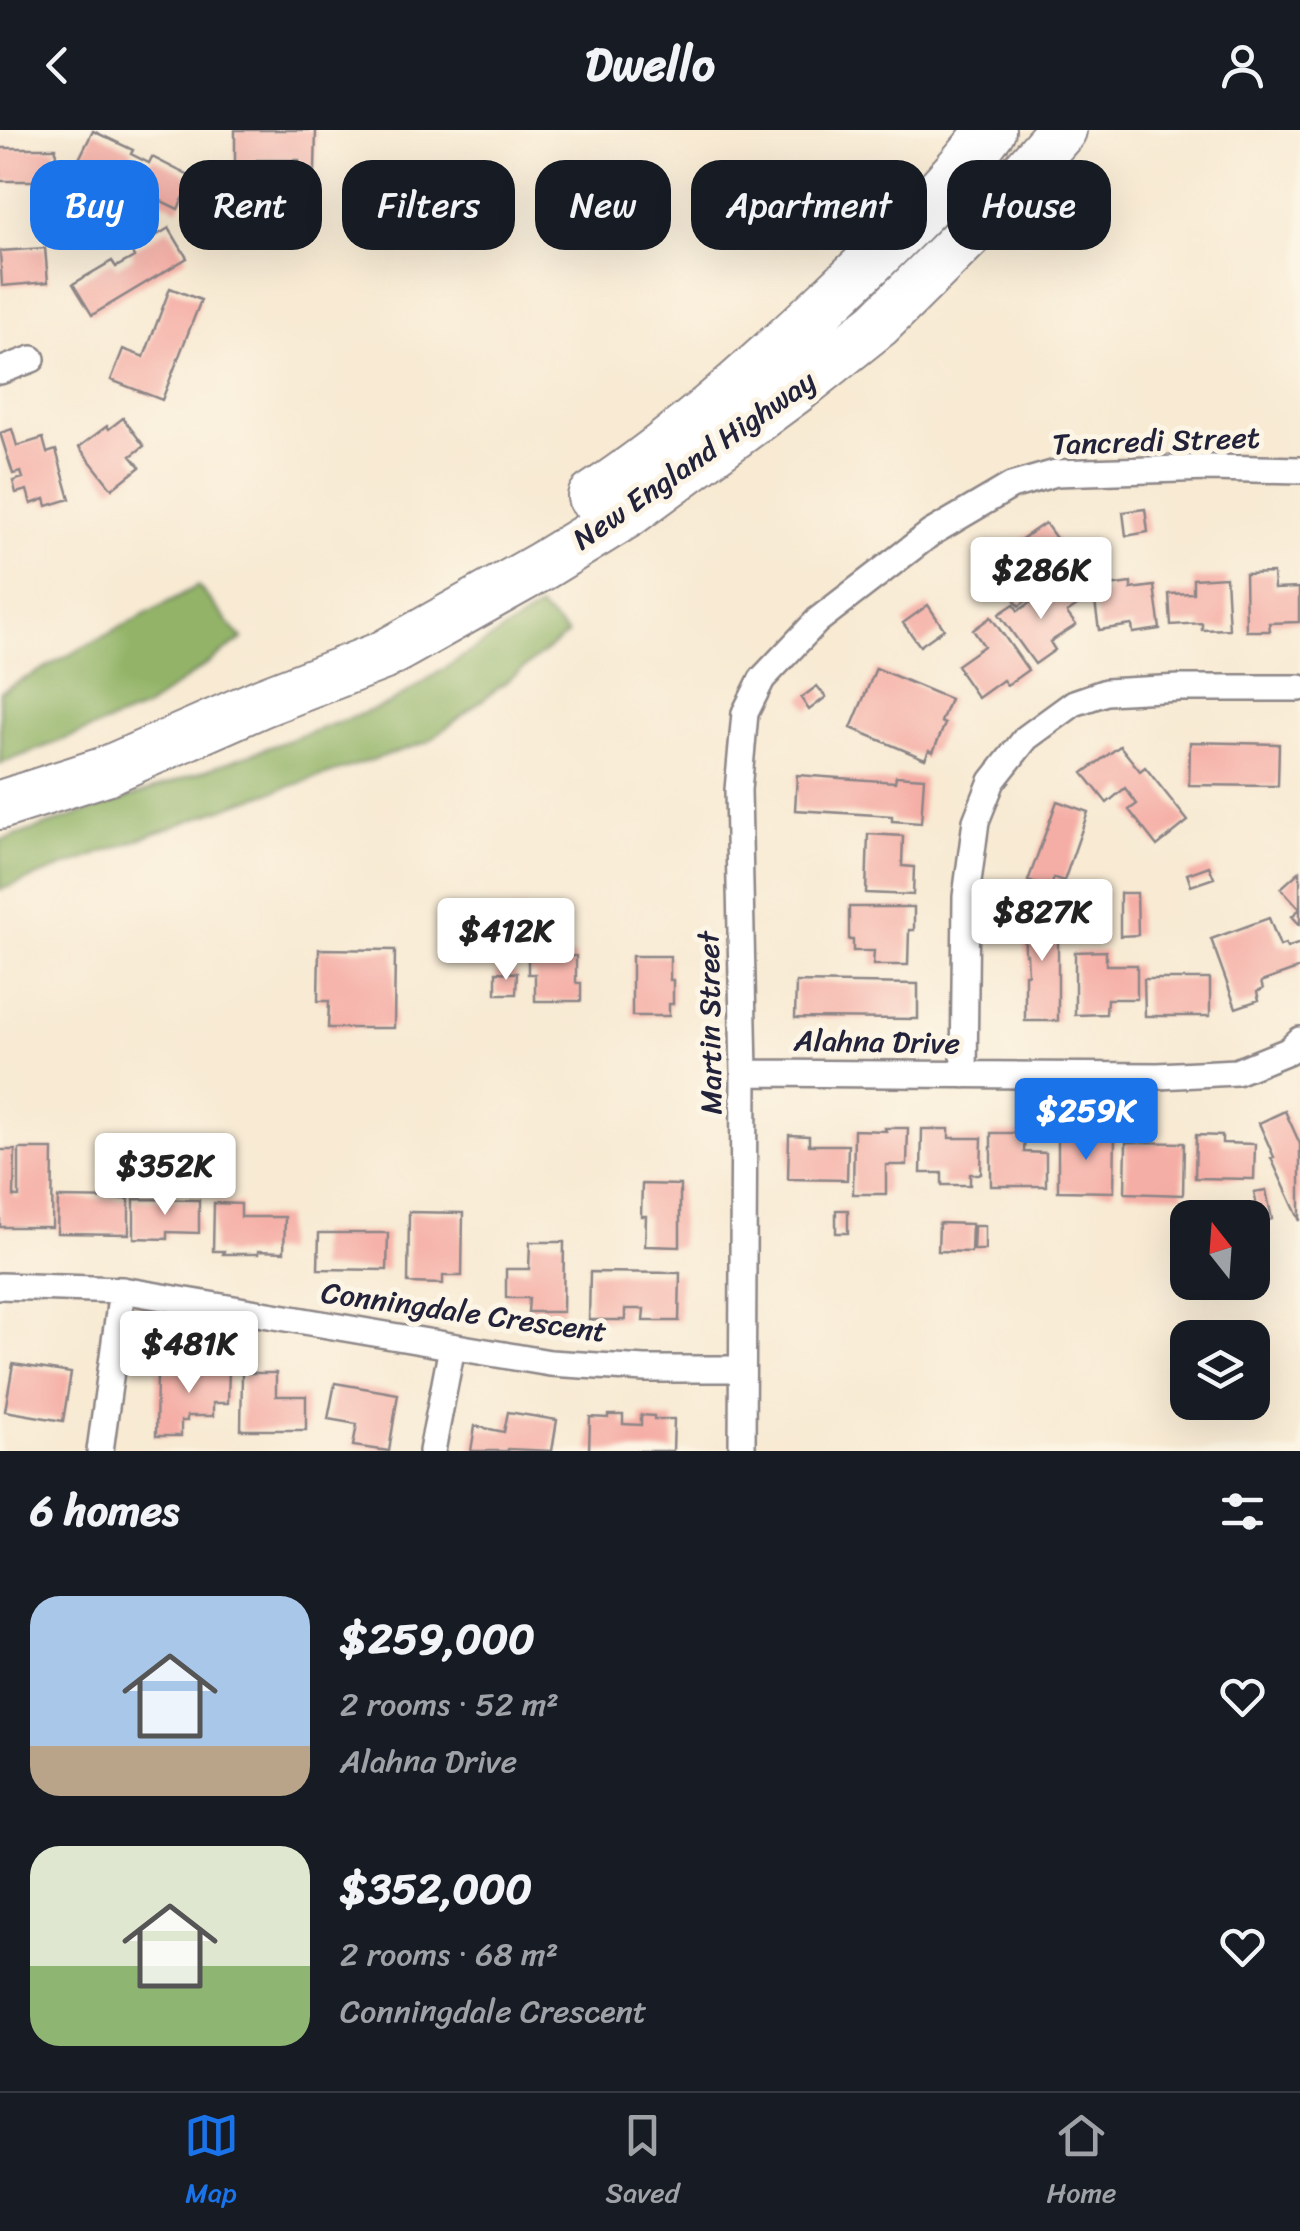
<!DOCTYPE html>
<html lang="en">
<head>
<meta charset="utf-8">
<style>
	:root { --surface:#171b24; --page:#20242c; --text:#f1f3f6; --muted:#9ea1a6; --line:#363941; --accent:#1a73e8 }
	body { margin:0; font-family:Sriracha,sans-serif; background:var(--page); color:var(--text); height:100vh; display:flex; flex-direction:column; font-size:38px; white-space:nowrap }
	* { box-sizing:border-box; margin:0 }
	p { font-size:32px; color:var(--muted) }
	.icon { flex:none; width:55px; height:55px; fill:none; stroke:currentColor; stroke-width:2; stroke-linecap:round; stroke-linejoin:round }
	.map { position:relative; height:1321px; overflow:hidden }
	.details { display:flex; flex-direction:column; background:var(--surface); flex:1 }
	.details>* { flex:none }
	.hud { position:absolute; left:30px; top:30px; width:1240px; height:90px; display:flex; gap:20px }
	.needle { width:65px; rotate:343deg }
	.tools { position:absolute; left:1170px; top:1070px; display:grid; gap:20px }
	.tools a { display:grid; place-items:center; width:100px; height:100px; border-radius:20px; background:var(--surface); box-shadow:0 10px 40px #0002; font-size:50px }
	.price { position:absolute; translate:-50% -85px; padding:0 22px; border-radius:10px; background:#fff; color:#222; font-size:32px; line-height:65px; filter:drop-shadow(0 2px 5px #0008) }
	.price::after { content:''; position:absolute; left:50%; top:60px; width:30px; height:22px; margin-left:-15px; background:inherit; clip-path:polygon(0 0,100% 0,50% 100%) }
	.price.selected { background:var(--accent); color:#fff }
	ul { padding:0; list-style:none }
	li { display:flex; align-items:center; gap:30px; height:250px; padding:0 30px }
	li span { display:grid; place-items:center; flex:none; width:280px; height:200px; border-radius:30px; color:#555 }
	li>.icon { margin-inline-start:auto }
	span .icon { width:120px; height:120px; fill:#fffc; stroke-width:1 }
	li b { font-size:42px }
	h2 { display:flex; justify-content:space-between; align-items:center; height:120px; padding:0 30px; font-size:42px }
	.pill { padding:0 35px; border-radius:30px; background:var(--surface); box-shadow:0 10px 40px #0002; font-size:35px; line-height:90px }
	.pill.selected { background:var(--accent); color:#fff }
	header { display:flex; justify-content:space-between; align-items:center; height:130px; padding:0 30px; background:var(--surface); font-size:45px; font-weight:700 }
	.menu { display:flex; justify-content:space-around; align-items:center; height:140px; border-top:2px solid var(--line); background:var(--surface); font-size:28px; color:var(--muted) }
	.menu a { display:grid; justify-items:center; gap:5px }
	.menu .selected { color:var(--accent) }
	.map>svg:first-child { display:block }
	.forest { fill:#93b468; stroke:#5a6b52; stroke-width:2.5 }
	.building { fill:#f5aea6 }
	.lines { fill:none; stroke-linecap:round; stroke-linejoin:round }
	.street-casing { stroke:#8d8687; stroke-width:30 }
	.highway-casing { stroke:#8d8687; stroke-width:52 }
	.street { stroke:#fff; stroke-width:25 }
	.highway { stroke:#fff; stroke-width:48 }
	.labels { text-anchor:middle; stroke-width:10; stroke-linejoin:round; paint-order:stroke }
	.street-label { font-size:30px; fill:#22223b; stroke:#fcf5e5 }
</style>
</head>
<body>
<header><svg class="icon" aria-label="back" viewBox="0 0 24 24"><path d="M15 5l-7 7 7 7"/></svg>Dwello<svg class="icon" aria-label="person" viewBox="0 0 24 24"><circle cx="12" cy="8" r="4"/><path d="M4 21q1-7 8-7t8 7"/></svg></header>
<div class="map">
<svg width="1300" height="1321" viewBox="0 0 1300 1321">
	<rect width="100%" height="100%" fill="#fcf5e5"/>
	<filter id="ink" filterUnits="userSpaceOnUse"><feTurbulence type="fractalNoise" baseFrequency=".01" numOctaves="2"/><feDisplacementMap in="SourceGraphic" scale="20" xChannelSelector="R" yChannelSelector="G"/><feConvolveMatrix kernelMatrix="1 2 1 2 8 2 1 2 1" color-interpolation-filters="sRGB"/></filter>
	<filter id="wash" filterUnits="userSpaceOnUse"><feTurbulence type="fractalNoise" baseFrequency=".0048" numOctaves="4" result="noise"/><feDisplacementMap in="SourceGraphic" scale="40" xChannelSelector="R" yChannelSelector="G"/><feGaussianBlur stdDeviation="2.25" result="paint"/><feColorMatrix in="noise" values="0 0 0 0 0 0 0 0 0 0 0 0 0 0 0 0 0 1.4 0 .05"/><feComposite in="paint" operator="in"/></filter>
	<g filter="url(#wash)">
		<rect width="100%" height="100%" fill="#f8ead3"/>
		<path class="forest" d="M198,456L242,509L144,579L0,634V562Z
			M539,478L568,504L428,612L235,674L0,760V711L142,663L389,574Z"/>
		<g id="blocks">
			<path class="building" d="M235,0H316L315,40H298L299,30H257L256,39H235Z
				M93,1L133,20L131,24L149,33L152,27L193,48L178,79L78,31Z
				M0,18H56L55,51H0Z
				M169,98L187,128L92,185L73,154L112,131L116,137L134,127L131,121Z
				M45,118L48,152L2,156L0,121Z
				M170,158L201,170L162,270L111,250L123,219L144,227Z
				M123,288L144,316L131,326L140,337L112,359L79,317L107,296L109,299Z
				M12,299L17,316L43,308L47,323L56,320L70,369L47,376L45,369L31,374L27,360L16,363L13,351L23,348L21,342L13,344L0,303Z
				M1145,379L1148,402L1126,406L1123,382Z
				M1045,393L1066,422L1056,429L1060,436L1035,454L1040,461L1019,476L988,432Z
				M1273,443L1274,459L1299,458V492L1269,493L1270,501H1246L1245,444Z
				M1226,447L1229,499L1202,500V493L1171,495L1169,464L1193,463V449Z
				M1060,452L1077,476L1067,483L1076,495L1050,512L1055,520L1035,534L999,484L1014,474L1018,481Z
				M1131,453V459L1154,456L1160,499L1133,503L1132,495L1099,500L1094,465L1109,463L1108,456Z
				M928,475L944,499L920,516L903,493Z
				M991,487L1028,540L1007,555L1003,550L978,568L960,542L961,541L957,535L984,516L973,500Z
				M876,538L950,569L941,592L945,594L933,622L929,620L925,629L851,598Z
				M817,556L826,567L809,580L801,568Z
				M1190,612L1279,614L1278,656L1189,655Z
				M1120,616L1140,641L1145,637L1188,691L1157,716L1129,680L1137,674L1125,658L1107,673L1083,643Z
				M797,645L895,652L896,646L924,648L921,693L892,691V686L795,680Z
				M1057,671L1088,682L1064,751L1054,748L1050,759L1028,751Z
				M868,704L903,706L902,736L914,737L913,765L866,763Z
				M1209,736L1214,748L1191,756L1187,744Z
				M1300,741V795L1292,786L1300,779L1281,758Z
				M1120,763H1137L1138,805L1120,806Z
				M849,777H914V800H909L908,835H873L874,821H853V810H849Z
				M1024,778H1058V891H1025V844H1028L1027,824H1025Z
				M1269,788L1280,816L1285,814L1287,818L1300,813V838L1261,852L1263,859L1257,862L1259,870L1236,878L1211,809Z
				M319,819L395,820L394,898H328L329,871H318Z
				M1106,821V835H1137V869H1107L1106,884L1075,885V822Z
				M528,826H576V853H581V871H535V844H528Z
				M632,826H670V850H673V874H669V886H632Z
				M496,842L517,843L516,864H496Z
				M1144,849H1210V886H1145Z
				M796,852L918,854V889L795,888Z
				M1285,981L1300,1014V1091L1271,1028L1274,1027L1259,993Z
				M885,998H908L907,1035H886V1064H853L854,1000L886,1001Z
				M922,999H949V1008H982L981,1044H970V1055H942V1043H921Z
				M1058,1002H1085L1084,1007H1115L1114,1062L1058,1061Z
				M991,1003H1025L1024,1022L1046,1023V1056H991Z
				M789,1005L809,1006V1015H848L847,1050L788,1049Z
				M1196,1005L1222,1006V1013L1255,1014L1254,1049L1195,1048Z
				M1126,1012L1184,1013L1183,1065L1125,1063Z
				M19,1019H53L52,1097H0V1020H15L14,1067H19Z
				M642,1054L680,1055V1117L645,1116L646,1086H641Z
				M1266,1060L1272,1089L1260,1092L1254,1062Z
				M58,1068L129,1069V1104L57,1103Z
				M134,1069L199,1070V1103L167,1102V1109L134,1108Z
				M214,1073L241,1074V1087H285L284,1122L258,1121V1124H223L224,1121H213Z
				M836,1080H848V1103H836Z
				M409,1082L463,1083L462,1146H443V1154L408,1153Z
				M939,1093L972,1094L971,1122L938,1121Z
				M974,1096H985V1120H973Z
				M319,1103H388L387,1140L318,1139Z
				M530,1112H564L563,1182H528L529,1168H506V1139H529Z
				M590,1142L680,1143L679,1191H643L644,1179H625V1190H589Z
				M13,1234L71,1243L63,1291L5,1281Z
				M186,1236H229L228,1273H213V1286H187V1291H181V1306H156L157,1242H186Z
				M242,1243H276V1266H306V1300H241Z
				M335,1253L398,1264L389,1321L353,1316L357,1294L328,1289Z
				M508,1282L557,1290L552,1321L508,1319V1321H471L475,1296L504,1302Z
				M608,1285H623V1294L641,1295V1285L654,1286V1289H674L673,1321H589L590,1287L608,1288Z"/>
		</g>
	</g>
	<g filter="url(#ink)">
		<use href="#blocks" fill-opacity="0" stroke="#8d8687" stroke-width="2.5"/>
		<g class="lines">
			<g class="street-casing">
				<path id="street" d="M0,241L32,229
					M744,943L1158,946L1236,942L1288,921L1300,910
					M964,945L966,767L976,691L992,651L1026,608L1074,573L1106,562L1180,558H1300
					M0,1156L122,1160L550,1233L645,1239H742
					M100,1321L122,1160
					M432,1321L452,1217
					M742,1321L744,943L738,660L745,583L762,549L818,490L931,403L1011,356L1056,343L1210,338L1300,340"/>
			</g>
			<g class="highway-casing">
				<path id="highway" d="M592,367C680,309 758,238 834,166C889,114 945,61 991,0
					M0,675L106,641L263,572L382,526L542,436L628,383L800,256L878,194L986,87L1062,0"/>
			</g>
			<use href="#street" class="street"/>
			<use href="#highway" class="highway"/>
		</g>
	</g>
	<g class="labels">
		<g class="street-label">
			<text transform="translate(1156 311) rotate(-2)" y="10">Tancredi Street</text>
			<text transform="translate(694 330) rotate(-35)" y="10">New England Highway</text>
			<text transform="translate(710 893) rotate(-91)" y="10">Martin Street</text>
			<text transform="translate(877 912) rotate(1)" y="10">Alahna Drive</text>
			<text transform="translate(464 1182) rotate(8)" y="10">Conningdale Crescent</text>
		</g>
	</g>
</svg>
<div class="tools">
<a><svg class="needle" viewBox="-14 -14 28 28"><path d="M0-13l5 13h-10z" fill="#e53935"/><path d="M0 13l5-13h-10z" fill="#9ea1a6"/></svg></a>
<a><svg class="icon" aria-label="layers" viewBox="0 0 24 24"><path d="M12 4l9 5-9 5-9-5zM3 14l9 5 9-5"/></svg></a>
</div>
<b class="price" style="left:1041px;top:492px">$286K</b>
<b class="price" style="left:1042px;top:834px">$827K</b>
<b class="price" style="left:506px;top:853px">$412K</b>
<b class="price selected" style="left:1086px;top:1033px">$259K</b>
<b class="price" style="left:165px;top:1088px">$352K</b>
<b class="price" style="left:189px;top:1266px">$481K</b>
<div class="hud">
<a class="pill selected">Buy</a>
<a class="pill">Rent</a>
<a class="pill">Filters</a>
<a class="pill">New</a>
<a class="pill">Apartment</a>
<a class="pill">House</a>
</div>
</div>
<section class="details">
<h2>6 homes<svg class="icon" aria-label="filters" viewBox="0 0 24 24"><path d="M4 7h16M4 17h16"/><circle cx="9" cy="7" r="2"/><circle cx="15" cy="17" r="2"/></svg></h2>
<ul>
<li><span style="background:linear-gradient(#a9c7e8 75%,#b9a48a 0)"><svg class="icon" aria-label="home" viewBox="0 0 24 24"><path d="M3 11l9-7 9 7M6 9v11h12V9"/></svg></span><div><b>$259,000</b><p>2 rooms · 52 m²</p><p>Alahna Drive</p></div><svg class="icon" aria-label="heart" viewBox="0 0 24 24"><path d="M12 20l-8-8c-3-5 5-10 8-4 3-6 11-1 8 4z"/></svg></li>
<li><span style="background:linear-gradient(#dfe7d0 60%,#8fb573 0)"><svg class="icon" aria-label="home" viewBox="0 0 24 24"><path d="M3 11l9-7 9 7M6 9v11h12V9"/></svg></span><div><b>$352,000</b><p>2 rooms · 68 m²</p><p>Conningdale Crescent</p></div><svg class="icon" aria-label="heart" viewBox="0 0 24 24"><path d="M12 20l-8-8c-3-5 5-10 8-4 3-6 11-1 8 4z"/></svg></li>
</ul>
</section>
<nav class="menu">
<a class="selected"><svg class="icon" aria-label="map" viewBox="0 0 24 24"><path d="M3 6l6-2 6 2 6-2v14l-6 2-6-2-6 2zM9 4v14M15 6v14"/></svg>Map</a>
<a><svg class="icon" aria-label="saved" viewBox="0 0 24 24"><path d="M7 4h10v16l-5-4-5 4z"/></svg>Saved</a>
<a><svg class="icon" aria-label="home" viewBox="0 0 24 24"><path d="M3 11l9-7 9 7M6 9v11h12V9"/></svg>Home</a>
</nav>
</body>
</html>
